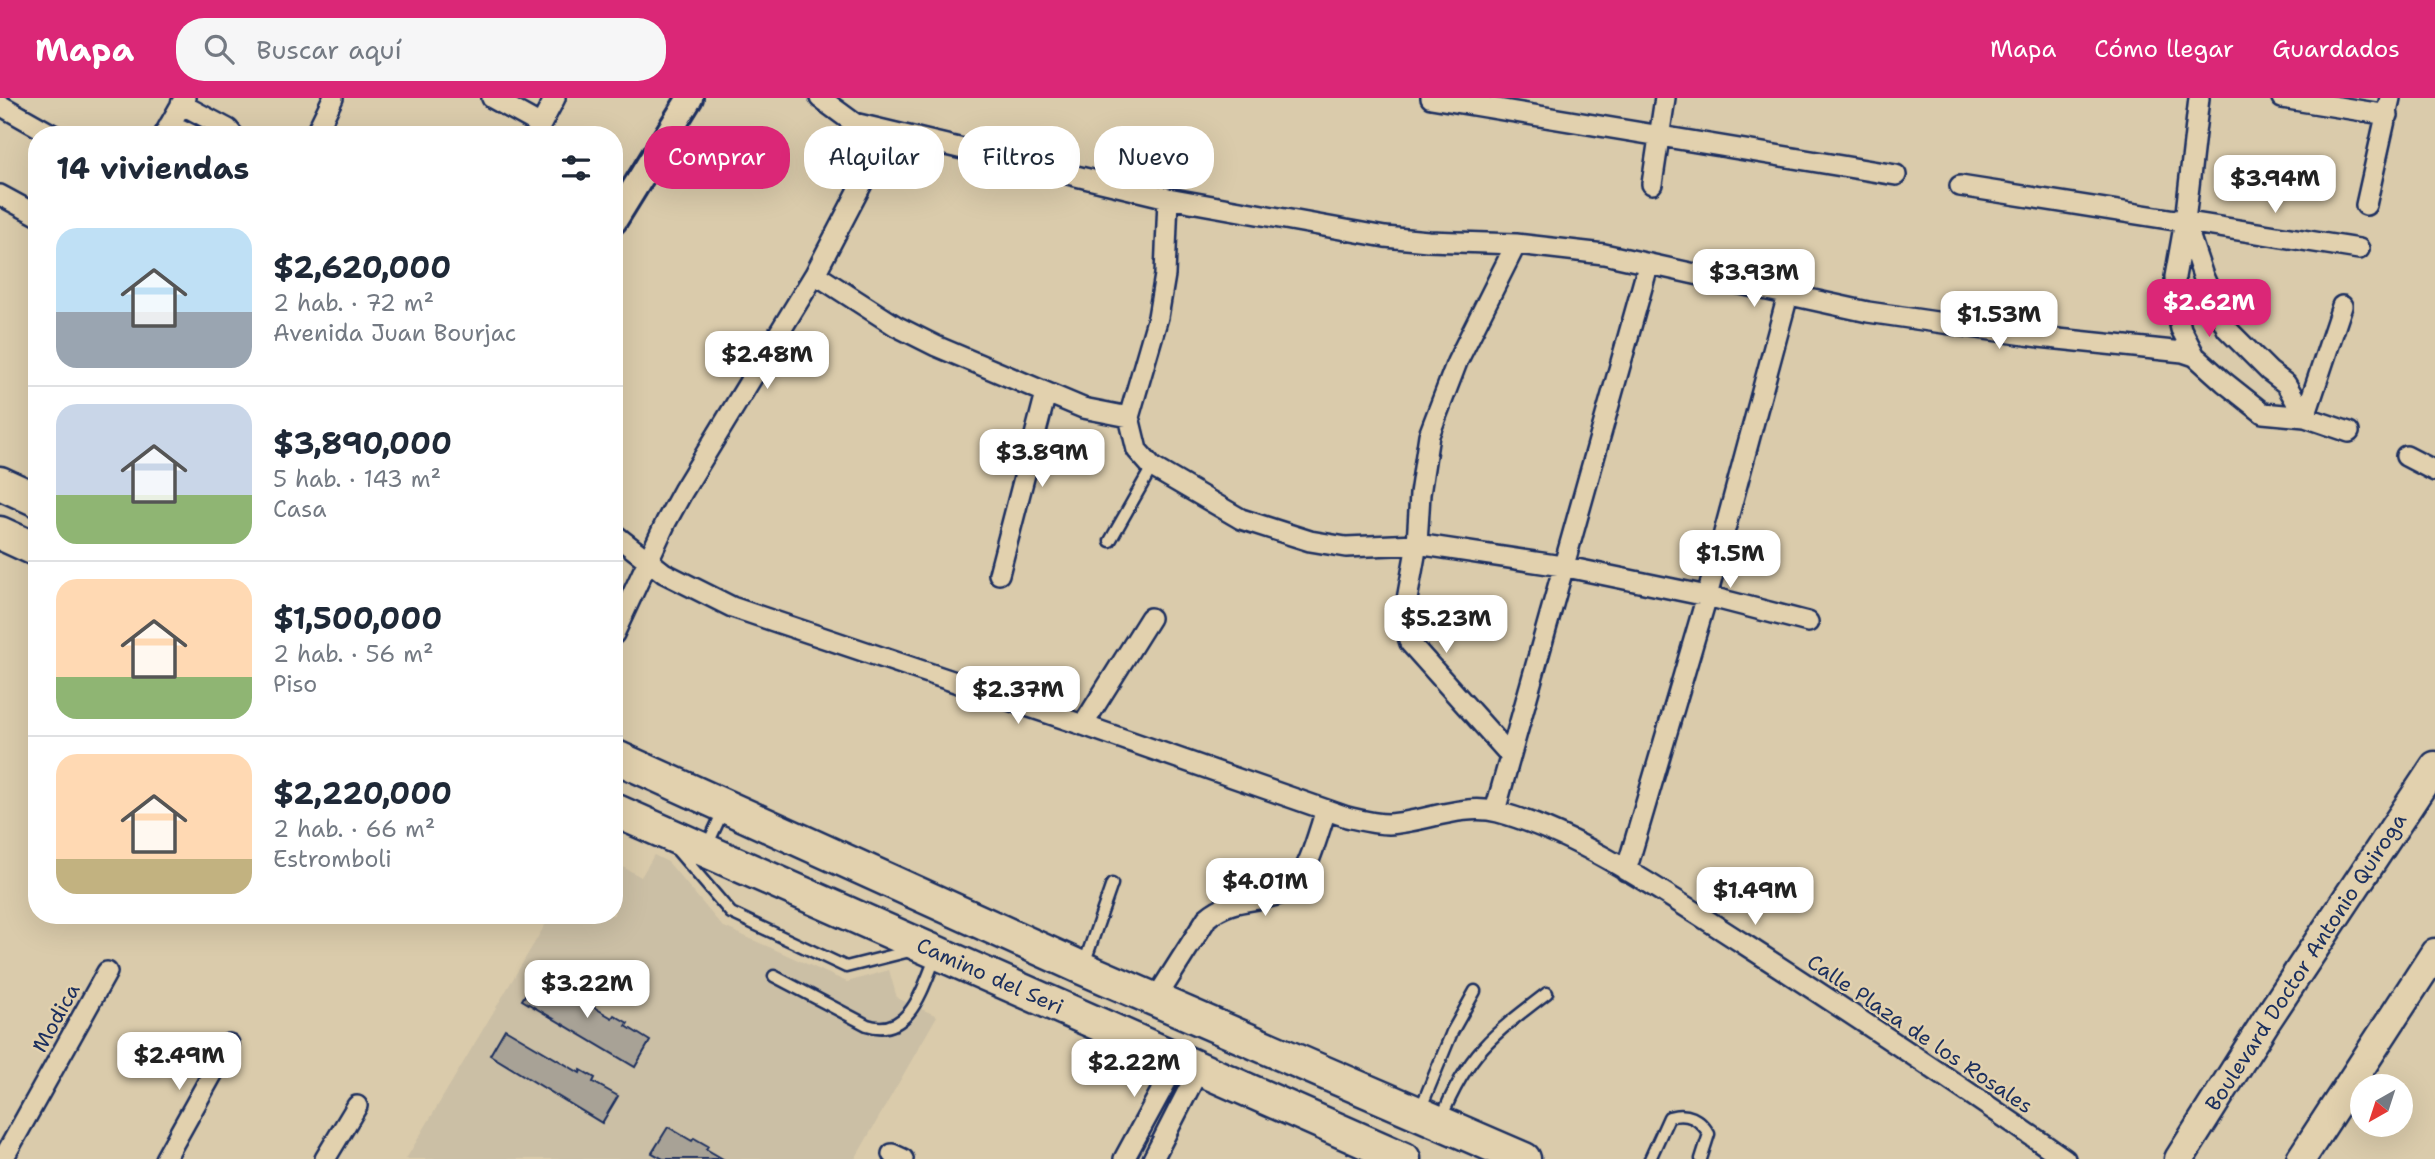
<!DOCTYPE html>
<html lang="es">
<head>
<meta charset="utf-8">
<style>
	:root { --surface:#fff; --page:#f6f6f7; --text:#1f2937; --muted:#747a83; --line:#e0e1e3; --accent:#db2777 }
	body { margin:0; font-family:"Shantell Sans",sans-serif; background:var(--page); color:var(--text); height:100vh; display:flex; flex-direction:column; font-size:26px; white-space:nowrap }
	* { box-sizing:border-box; margin:0 }
	p { font-size:23px; color:var(--muted) }
	.icon { flex:none; width:38px; height:38px; fill:none; stroke:currentColor; stroke-width:2; stroke-linecap:round; stroke-linejoin:round }
	.map { position:relative; flex:1; overflow:hidden }
	.sheet { position:absolute; left:28px; top:28px; width:595px; height:798px; display:flex; flex-direction:column; background:var(--surface); border-radius:28px; box-shadow:0 7px 28px #0002 }
	.sheet>* { flex:none }
	.hud { position:absolute; left:644px; top:28px; width:665px; height:63px; display:flex; gap:14px }
	.needle { width:46px; rotate:219deg }
	.buttons { position:absolute; left:2350px; top:976px; display:grid; gap:14px }
	.buttons a { display:grid; place-items:center; width:63px; height:63px; border-radius:50%; background:var(--surface); box-shadow:0 7px 28px #0002; font-size:35px }
	.price { position:absolute; translate:-50% -60px; padding:0 16px; border-radius:14px; background:#fff; color:#222; font-size:23px; line-height:46px; filter:drop-shadow(0 2px 4px #0008) }
	.price::after { content:''; position:absolute; left:50%; top:42px; width:21px; height:16px; margin-left:-10px; background:inherit; clip-path:polygon(0 0,100% 0,50% 100%) }
	.price.on { background:var(--accent); color:#fff }
	ul { padding:0; list-style:none }
	li { display:flex; align-items:center; gap:21px; height:175px; padding:0 28px }
	li+li { border-top:2px solid var(--line) }
	li span { display:grid; place-items:center; flex:none; width:196px; height:140px; border-radius:21px; color:#555 }
	li>.icon { margin-inline-start:auto }
	span .icon { width:84px; height:84px; fill:#fffc; stroke-width:1 }
	li b { font-size:30px }
	h2 { display:flex; justify-content:space-between; align-items:center; height:84px; padding:0 28px; font-size:30px }
	.tag { padding:0 24px; border-radius:28px; background:var(--surface); box-shadow:0 7px 28px #0002; font-size:24px; line-height:63px }
	.tag.on { background:var(--accent); color:#fff }
	header { display:flex; align-items:center; gap:42px; box-sizing:border-box; height:98px; padding:0 35px; background:var(--accent); color:#fff }
	header strong { font-size:33px }
	nav { display:flex; gap:38px; margin-inline-start:auto; font-size:24px }
	.search { width:490px; height:63px; background:var(--page); display:flex; align-items:center; gap:18px; box-sizing:border-box; padding:0 24px; border-radius:28px; color:var(--muted); font-size:26px }
	.map>svg:first-child { display:block }
	.built { fill:#cbbfa5 }
	.building { fill:#a8a296; stroke:#1b2f5e; stroke-width:2 }
	.lines { fill:none; stroke-linecap:round; stroke-linejoin:round }
	.service-casing { stroke:#1b2f5e; stroke-width:15 }
	.minor-casing { stroke:#1b2f5e; stroke-width:24 }
	.tertiary-casing { stroke:#1b2f5e; stroke-width:30 }
	.secondary-casing { stroke:#1b2f5e; stroke-width:33 }
	.primary-casing { stroke:#1b2f5e; stroke-width:37 }
	.service { stroke:#e2d1ae; stroke-width:10 }
	.minor { stroke:#e2d1ae; stroke-width:19 }
	.tertiary { stroke:#e2d1ae; stroke-width:24 }
	.secondary { stroke:#e2d1ae; stroke-width:28 }
	.primary { stroke:#e2d1ae; stroke-width:32 }
	.labels { text-anchor:middle; stroke-width:5; stroke-linejoin:round; paint-order:stroke }
	.street-label { font-size:21px; fill:#1b2f5e; stroke:#e2d1ae }
</style>
</head>
<body>
<header>
<strong>Mapa</strong>
<div class="search"><svg class="icon" aria-label="search" viewBox="0 0 24 24"><circle cx="10" cy="10" r="6"/><path d="M15 15l6 6"/></svg>Buscar aquí</div>
<nav><a>Mapa</a><a>Cómo llegar</a><a>Guardados</a></nav>
</header>
<div class="map">
<svg width="2435" height="1061" viewBox="0 0 2435 1061">
	<rect width="100%" height="100%" fill="#dacbab"/>
	<filter id="ink" filterUnits="userSpaceOnUse"><feTurbulence type="fractalNoise" baseFrequency=".0143" numOctaves="2"/><feDisplacementMap in="SourceGraphic" scale="14" xChannelSelector="R" yChannelSelector="G"/><feConvolveMatrix kernelMatrix="1 2 1 2 8 2 1 2 1" color-interpolation-filters="sRGB"/></filter>
	<g filter="url(#ink)">
		<path class="built" d="M654,757L668,764L722,828L847,884L889,872L897,900L937,918L855,1061H406L551,817H614V764L641,779Z"/>
		<path class="building" d="M538,876L612,920L614,917L628,925L626,928L650,943L635,969L522,902Z
			M505,931L580,975L581,972L595,980L593,984L618,998L602,1025L490,957Z
			M668,1029L692,1043L694,1040L708,1048L706,1051L723,1061H663L652,1055Z"/>
		<g class="lines">
			<g class="service-casing">
				<path id="service" d="M1110,443L1152,369
					M707,748L724,711
					M677,752L731,815L846,869L910,853
					M1084,866L1112,786
					M774,878L867,927C910,941 923,889 936,858
					M1420,1012L1452,934L1475,893
					M1441,1021C1467,956 1492,937 1547,895
					M1650,1061L1669,1019C1688,1014 1699,1020 1709,1036L1701,1061"/>
			</g>
			<g class="minor-casing">
				<path id="minor" d="M492,0L541,27
					M820,0L854,25L1168,100L1385,139L1428,143L1516,146L1604,156L1868,214L2039,239L2183,254L2195,258L2224,284L2263,315L2305,319L2349,334
					M1431,0L1896,77
					M2282,0L2388,17
					M181,6L228,31L233,37
					M0,7L53,37
					M170,26L192,37
					M536,36L555,0
					M164,37L185,0
					M315,37L333,0
					M1652,86L1665,0
					M1960,88L2359,151
					M0,97L37,117
					M2366,107L2390,0
					M2186,127L2203,178L2227,231L2269,273L2286,286L2305,319
					M815,176L896,228L936,248L1083,310L1129,319L1158,219L1165,177L1168,100
					M2195,258L2181,231L2176,209L2175,179L2185,123L2199,0
					M1129,319L1137,352L1152,369L1241,421L1310,443L1346,449L1417,446L1420,396L1429,337L1457,264L1516,146
					M2305,319L2342,208
					M2406,358L2435,373
					M614,436L664,475L732,509L1083,627L1347,719C1360,722 1375,726 1389,726C1424,724 1463,705 1498,714C1583,737 1670,799 1744,846C1852,916 1959,987 2065,1061
					M999,476L1046,295
					M614,536L666,424L683,393L815,176L889,34
					M1083,627L1150,520
					M1510,657L1410,545L1403,524L1417,446L1562,468L1707,498L1808,524
					M1495,713L1648,168
					M1626,773L1707,498L1788,197
					M1155,902L1207,820C1235,795 1269,808 1293,788C1309,774 1319,732 1326,712
					M892,1056L903,1061
					M3,1061L107,874
					M165,1061L229,946
					M325,1061L357,1008
					M1124,1061L1179,960
					M1153,1061L1200,969"/>
			</g>
			<g class="tertiary-casing">
				<path id="tertiary" d="M614,123L690,0"/>
			</g>
			<g class="secondary-casing">
				<path id="secondary" d="M2179,1061L2266,923L2435,668
					M2301,1061L2435,855"/>
			</g>
			<g class="primary-casing">
				<path id="primary" d="M0,385L37,402
					M0,435L37,452
					M614,658L1082,870L1524,1061
					M614,712L1404,1061"/>
			</g>
			<use href="#service" class="service"/>
			<use href="#minor" class="minor"/>
			<use href="#tertiary" class="tertiary"/>
			<use href="#secondary" class="secondary"/>
			<use href="#primary" class="primary"/>
		</g>
	</g>
	<g class="labels">
		<g class="street-label">
			<text transform="translate(2306 864) rotate(-57)" y="7">Boulevard Doctor Antonio Quiroga</text>
			<text transform="translate(990 878) rotate(24)" y="7">Camino del Seri</text>
			<text transform="translate(56 920) rotate(-61)" y="7">Modica</text>
			<text transform="translate(1920 936) rotate(34)" y="7">Calle Plaza de los Rosales</text>
		</g>
	</g>
</svg>
<div class="buttons">
<a><svg class="needle" viewBox="-14 -14 28 28"><path d="M0-13l5 13h-10z" fill="#e53935"/><path d="M0 13l5-13h-10z" fill="#747a83"/></svg></a>
</div>
<b class="price" style="left:2275px;top:117px">$3.94M</b>
<b class="price" style="left:1754px;top:211px">$3.93M</b>
<b class="price on" style="left:2209px;top:241px">$2.62M</b>
<b class="price" style="left:1999px;top:253px">$1.53M</b>
<b class="price" style="left:767px;top:293px">$2.48M</b>
<b class="price" style="left:1042px;top:391px">$3.89M</b>
<b class="price" style="left:1730px;top:492px">$1.5M</b>
<b class="price" style="left:1446px;top:557px">$5.23M</b>
<b class="price" style="left:1018px;top:628px">$2.37M</b>
<b class="price" style="left:1265px;top:820px">$4.01M</b>
<b class="price" style="left:1755px;top:829px">$1.49M</b>
<b class="price" style="left:587px;top:922px">$3.22M</b>
<b class="price" style="left:179px;top:994px">$2.49M</b>
<b class="price" style="left:1134px;top:1001px">$2.22M</b>
<div class="hud">
<a class="tag on">Comprar</a>
<a class="tag">Alquilar</a>
<a class="tag">Filtros</a>
<a class="tag">Nuevo</a>
</div>
<section class="sheet">
<h2>14 viviendas<svg class="icon" aria-label="filters" viewBox="0 0 24 24"><path d="M4 7h16M4 17h16"/><circle cx="9" cy="7" r="2"/><circle cx="15" cy="17" r="2"/></svg></h2>
<ul>
<li><span style="background:linear-gradient(#bfe0f5 60%,#9aa5b1 0)"><svg class="icon" aria-label="home" viewBox="0 0 24 24"><path d="M3 11l9-7 9 7M6 9v11h12V9"/></svg></span><div><b>$2,620,000</b><p>2 hab. · 72 m²</p><p>Avenida Juan Bourjac</p></div></li>
<li><span style="background:linear-gradient(#c9d6e8 65%,#8fb573 0)"><svg class="icon" aria-label="home" viewBox="0 0 24 24"><path d="M3 11l9-7 9 7M6 9v11h12V9"/></svg></span><div><b>$3,890,000</b><p>5 hab. · 143 m²</p><p>Casa</p></div></li>
<li><span style="background:linear-gradient(#ffd9b3 70%,#8fb573 0)"><svg class="icon" aria-label="home" viewBox="0 0 24 24"><path d="M3 11l9-7 9 7M6 9v11h12V9"/></svg></span><div><b>$1,500,000</b><p>2 hab. · 56 m²</p><p>Piso</p></div></li>
<li><span style="background:linear-gradient(#ffd9b3 75%,#c2b280 0)"><svg class="icon" aria-label="home" viewBox="0 0 24 24"><path d="M3 11l9-7 9 7M6 9v11h12V9"/></svg></span><div><b>$2,220,000</b><p>2 hab. · 66 m²</p><p>Estromboli</p></div></li>
</ul>
</section>
</div>
</body>
</html>
